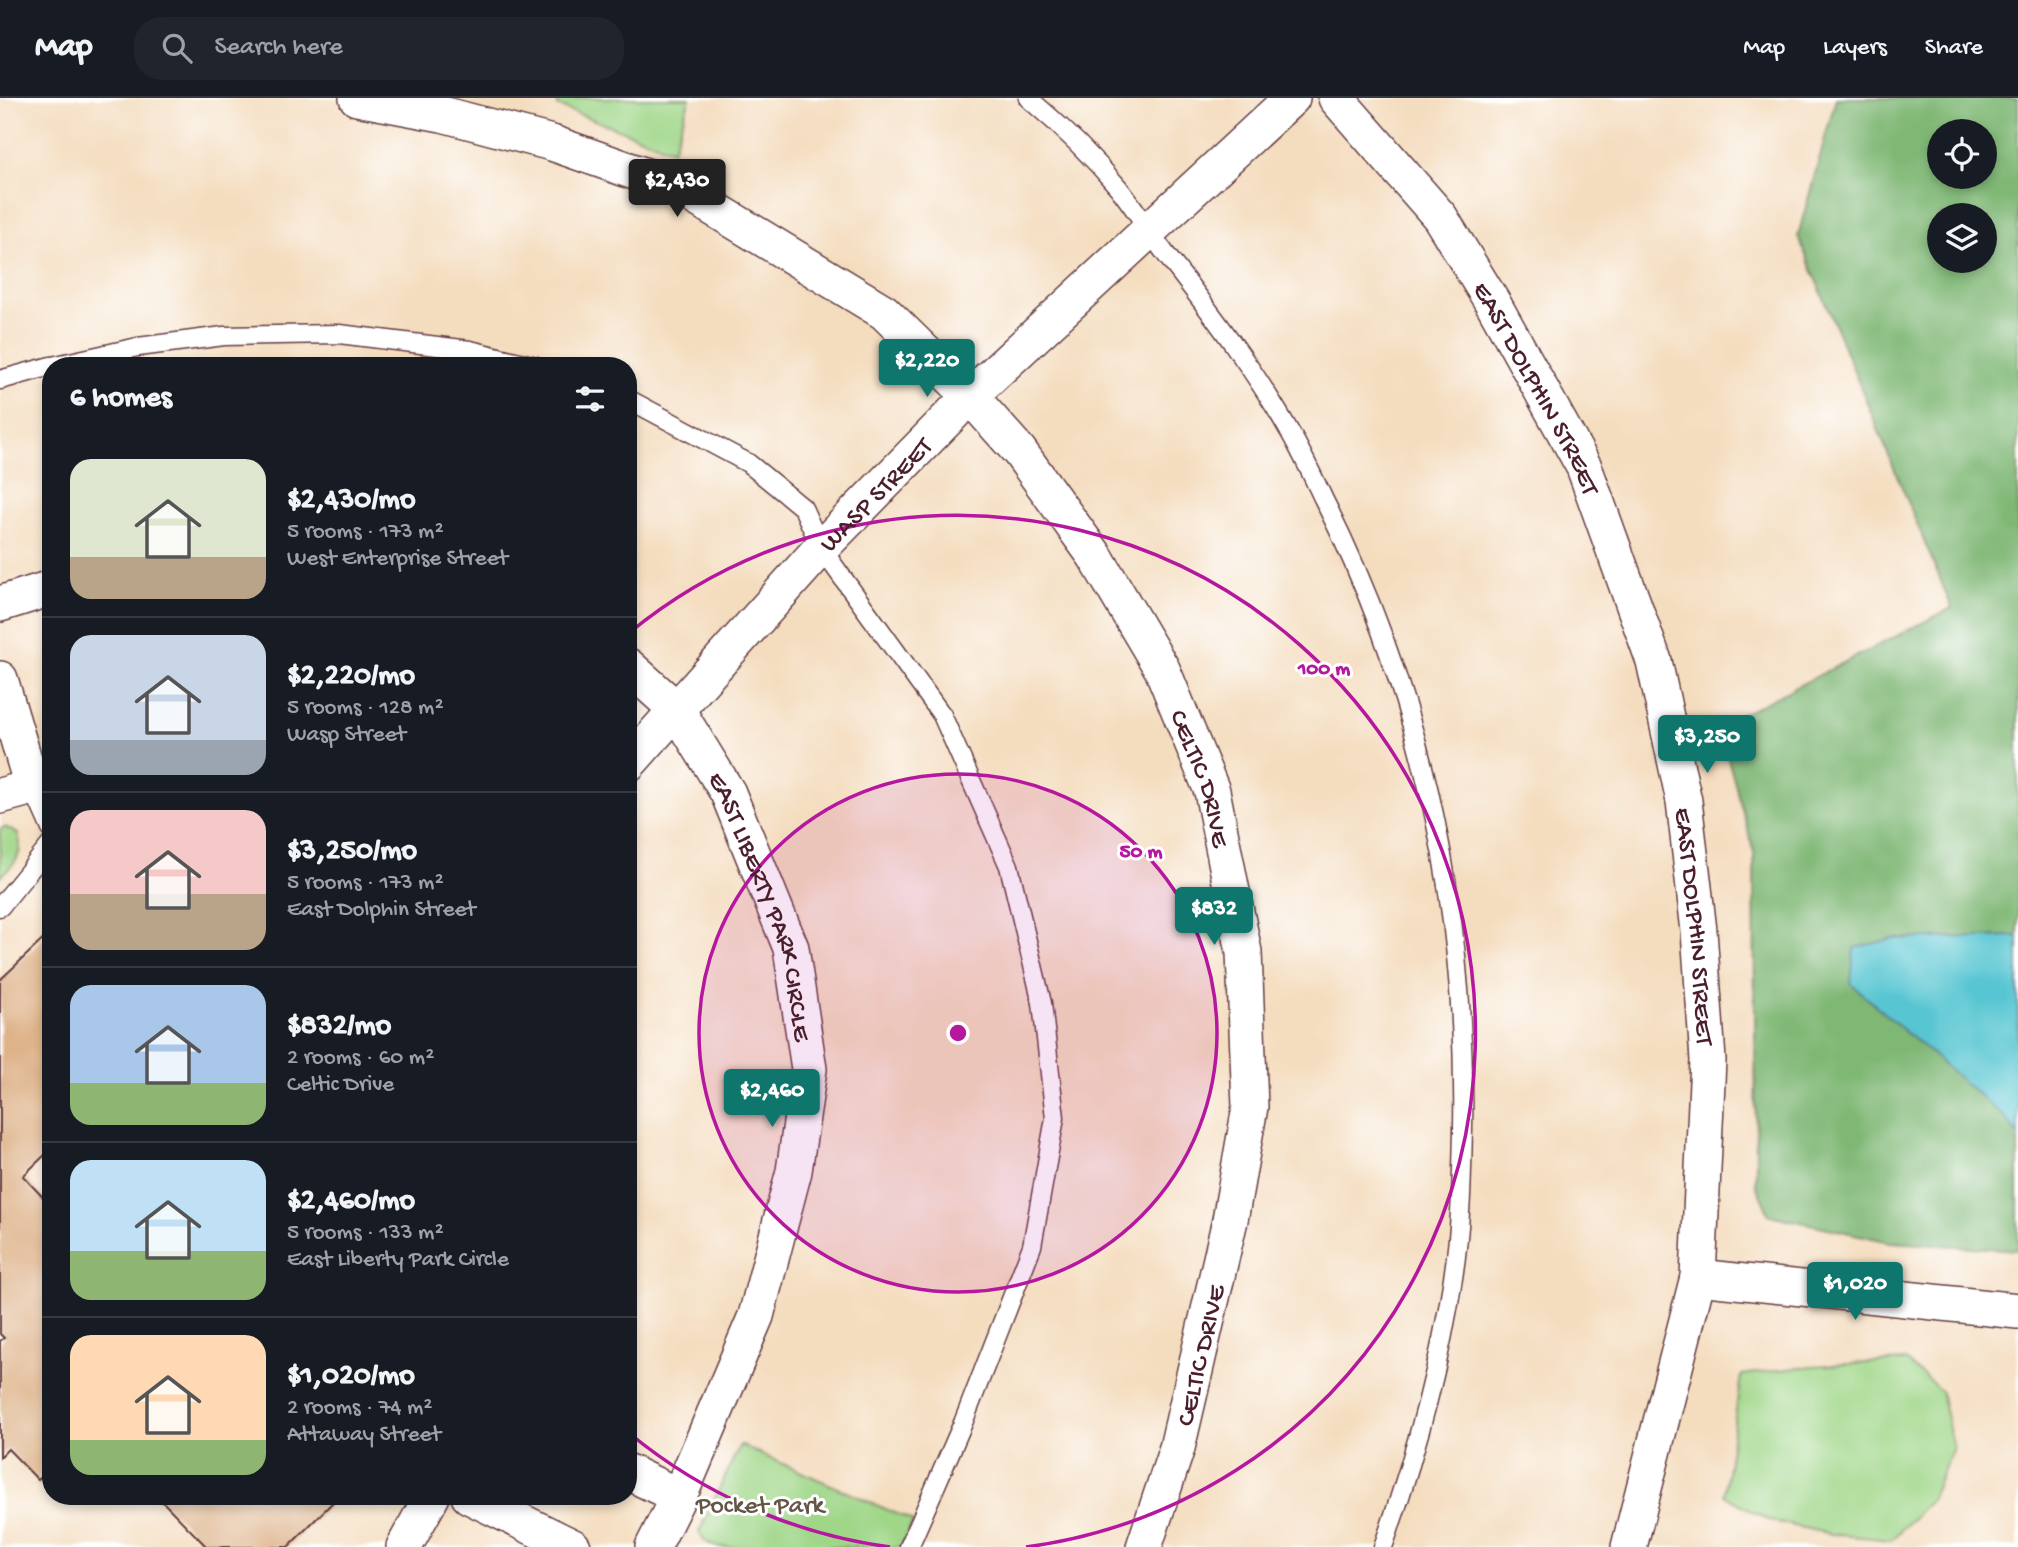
<!DOCTYPE html>
<html lang="en">
<head>
<meta charset="utf-8">
<style>
	:root { --surface:#171b24; --page:#20242c; --text:#f1f3f6; --muted:#9ea1a6; --line:#363941; --accent:#0f766e }
	body { margin:0; font-family:"Gochi Hand",sans-serif; background:var(--page); color:var(--text); height:100vh; display:flex; flex-direction:column; font-size:26px; white-space:nowrap }
	* { box-sizing:border-box; margin:0 }
	p { font-size:23px; color:var(--muted) }
	.icon { flex:none; width:38px; height:38px; fill:none; stroke:currentColor; stroke-width:2; stroke-linecap:round; stroke-linejoin:round }
	.map { position:relative; flex:1; overflow:hidden }
	.panel { position:absolute; left:42px; top:259px; width:595px; height:1148px; display:flex; flex-direction:column; background:var(--surface); border-radius:28px; box-shadow:0 4px 10px #0003 }
	.panel>* { flex:none }
	.tools { position:absolute; left:1927px; top:21px; display:grid; gap:14px }
	.tools a { display:grid; place-items:center; width:70px; height:70px; border-radius:50%; background:var(--surface); box-shadow:0 4px 10px #0003; font-size:35px }
	.price { position:absolute; translate:-50% -60px; padding:0 16px; border-radius:7px; background:var(--accent); color:#fff; font-size:23px; line-height:46px; filter:drop-shadow(0 2px 4px #0008) }
	.price::after { content:''; position:absolute; left:50%; top:42px; width:21px; height:16px; margin-left:-10px; background:inherit; clip-path:polygon(0 0,100% 0,50% 100%) }
	.price.on { background:#222; color:#fff }
	ul { padding:0; list-style:none }
	li { display:flex; align-items:center; gap:21px; height:175px; padding:0 28px }
	li+li { border-top:2px solid var(--line) }
	li span { display:grid; place-items:center; flex:none; width:196px; height:140px; border-radius:21px; color:#555 }
	li>.icon { margin-inline-start:auto }
	span .icon { width:84px; height:84px; fill:#fffc; stroke-width:1 }
	li b { font-size:30px }
	h2 { display:flex; justify-content:space-between; align-items:center; height:84px; padding:0 28px; font-size:30px }
	header { display:flex; align-items:center; gap:42px; box-sizing:border-box; height:98px; padding:0 35px; background:var(--surface); border-bottom:2px solid var(--line) }
	header strong { font-size:33px }
	nav { display:flex; gap:38px; margin-inline-start:auto; font-size:24px }
	.search { width:490px; height:63px; background:var(--page); display:flex; align-items:center; gap:18px; box-sizing:border-box; padding:0 24px; border-radius:28px; color:var(--muted); font-size:26px }
	.map>svg:first-child { display:block }
	.green { fill:#9fd687; stroke:#747a59; stroke-width:2 }
	.forest { fill:#7fb774; stroke:#646b50; stroke-width:2; fill-rule:evenodd }
	.water { fill:#59c6d2; stroke:#52727e; stroke-width:2 }
	.building { fill:#deb38a }
	.lines { fill:none; stroke-linecap:round; stroke-linejoin:round }
	.service-casing { stroke:#643c41; stroke-width:21 }
	.minor-casing { stroke:#643c41; stroke-width:38 }
	.service { stroke:#fff; stroke-width:18 }
	.minor { stroke:#fff; stroke-width:35 }
	.ring { fill:none; stroke:#b5179e; stroke-width:3.5 }
	.labels { text-anchor:middle; stroke-width:6; stroke-linejoin:round; paint-order:stroke }
	.street-label { font-size:26px; fill:#4a1f2b; stroke:#fff }
	.park-label { font-size:26px; fill:#645647; stroke:#fff }
	.centre { fill:#b5179e; stroke:#fff; stroke-width:3.5 }
	.ring-label { font-size:21px; text-anchor:middle; font-weight:bold; fill:#b5179e; stroke:#fff; stroke-width:6; stroke-linejoin:round; paint-order:stroke }
</style>
</head>
<body>
<header>
<strong>Map</strong>
<div class="search"><svg class="icon" aria-label="search" viewBox="0 0 24 24"><circle cx="10" cy="10" r="6"/><path d="M15 15l6 6"/></svg>Search here</div>
<nav><a>Map</a><a>Layers</a><a>Share</a></nav>
</header>
<div class="map">
<svg width="2018" height="1449" viewBox="0 0 2018 1449">
	<rect width="100%" height="100%" fill="#fff"/>
	<filter id="ink" filterUnits="userSpaceOnUse"><feTurbulence type="fractalNoise" baseFrequency=".0143" numOctaves="2"/><feDisplacementMap in="SourceGraphic" scale="14" xChannelSelector="R" yChannelSelector="G"/><feConvolveMatrix kernelMatrix="1 2 1 2 8 2 1 2 1" color-interpolation-filters="sRGB"/></filter>
	<filter id="wash" filterUnits="userSpaceOnUse"><feTurbulence type="fractalNoise" baseFrequency=".00686" numOctaves="4" result="noise"/><feDisplacementMap in="SourceGraphic" scale="28" xChannelSelector="R" yChannelSelector="G"/><feGaussianBlur stdDeviation="1.57" result="paint"/><feColorMatrix in="noise" values="0 0 0 0 0 0 0 0 0 0 0 0 0 0 0 0 0 1.4 0 .05"/><feComposite in="paint" operator="in"/></filter>
	<g filter="url(#wash)">
		<rect width="100%" height="100%" fill="#f4ddbf"/>
		<path class="green" d="M559,0H690L673,52L557,8Z
			M5,729L18,736C24,758 15,765 0,779V731Z
			M1906,1263L1941,1293L1953,1350L1931,1402L1891,1442L1830,1436L1768,1422L1724,1397L1741,1277L1811,1268Z
			M740,1347L913,1423L901,1449H716L705,1443L699,1434Z"/>
		<path class="forest" d="M1836,0H2018V838L1892,841L2005,1020L2018,1037V1152L1890,1144L1769,1117L1756,1087L1754,754L1719,628L1952,510L1798,138ZM1939,33H1984V79H1939ZM1939,117H1984V163H1939Z"/>
		<path class="water" d="M2018,838V1037L2005,1020L1851,886L1854,850L1892,841Z"/>
		<g id="blocks">
			<path class="building" d="M51,834V1051L23,1078L51,1108V1370L38,1382L8,1351L0,1359V1243L4,1240L0,1236V882Z
				M157,1398H339L288,1449H207Z"/>
		</g>
	</g>
	<g filter="url(#ink)">
		<use href="#blocks" fill-opacity="0" stroke="#643c41" stroke-width="2"/>
		<g class="lines">
			<g class="service-casing">
				<path id="service" d="M1028,0C1060,27 1091,57 1118,89C1138,114 1154,142 1174,167C1216,221 1257,276 1291,336C1303,357 1313,379 1323,400C1422,597 1467,810 1463,1030C1462,1080 1461,1130 1453,1180C1439,1273 1414,1361 1383,1449
					M52,268L138,249L224,238L339,236L470,252L536,268
					M0,282L51,268
					M628,301L748,365L803,410L821,450L942,617L1009,768L1042,905L1055,1020L1032,1148L963,1325L909,1449
					M32,688L51,731
					M0,809L51,746"/>
			</g>
			<g class="minor-casing">
				<g id="minor">
					<path id="s1" d="M357,0L442,16L552,45L680,90L884,214L970,298L1019,353L1095,458L1162,571L1212,693L1244,854L1250,1009L1230,1122L1177,1350L1144,1449"/>
					<path id="s2" d="M1336,0L1440,119L1494,207L1584,369L1654,563L1684,703L1699,833L1708,962L1698,1179L1629,1449"/>
					<path d="M0,506L51,490"/>
					<path id="s3" d="M628,568L677,612L728,695L791,850L809,971L794,1073L756,1218L684,1387L653,1449"/>
					<path d="M0,581L32,688"/>
					<path id="s4" d="M628,666L821,450L970,298L1292,0"/>
					<path d="M0,698L51,684"/>
					<path d="M1698,1179L2018,1213"/>
					<path d="M628,1374L678,1398"/>
					<path d="M469,1398L573,1449"/>
					<path d="M404,1449L432,1398"/>
				</g>
			</g>
			<use href="#service" class="service"/>
			<use href="#minor" class="minor"/>
		</g>
	</g>
	<circle cx="958" cy="935" r="259" fill="#b5179e" fill-opacity=".12"/>
	<g class="ring">
		<circle cx="958" cy="935" r="259"/>
		<path d="M890 1449A518 518 0 0 1 629 1335M629 535A518 518 0 1 1 1026 1449"/>
	</g>
	<g class="labels">
		<g class="street-label">
			<text dy="9" stroke="none"><textPath href="#s2" startOffset="355">EAST DOLPHIN STREET</textPath></text>
			<text dy="9" stroke="none"><textPath href="#s4" startOffset="366">WASP STREET</textPath></text>
			<text dy="9" stroke="none"><textPath href="#s1" startOffset="1146">CELTIC DRIVE</textPath></text>
			<text dy="9" stroke="none"><textPath href="#s3" startOffset="282">EAST LIBERTY PARK CIRCLE</textPath></text>
			<text dy="9" stroke="none"><textPath href="#s2" startOffset="922">EAST DOLPHIN STREET</textPath></text>
			<text transform="translate(1199 1257) rotate(-77)" y="9">CELTIC DRIVE</text>
		</g>
		<g class="park-label">
			<text x="760" y="1414">Pocket Park</text>
		</g>
	</g>
	<circle cx="958" cy="935" r="10" class="centre"/>
	<g class="ring-label">
		<text x="1324" y="576">100 m</text>
		<text x="1141" y="759">50 m</text>
	</g>
</svg>
<div class="tools">
<a><svg class="icon" aria-label="locate" viewBox="0 0 24 24"><circle cx="12" cy="12" r="6"/><path d="M12 2v4M12 18v4M2 12h4M18 12h4"/></svg></a>
<a><svg class="icon" aria-label="layers" viewBox="0 0 24 24"><path d="M12 4l9 5-9 5-9-5zM3 14l9 5 9-5"/></svg></a>
</div>
<b class="price on" style="left:677px;top:121px">$2,430</b>
<b class="price" style="left:927px;top:301px">$2,220</b>
<b class="price" style="left:1707px;top:677px">$3,250</b>
<b class="price" style="left:1214px;top:849px">$832</b>
<b class="price" style="left:772px;top:1031px">$2,460</b>
<b class="price" style="left:1855px;top:1224px">$1,020</b>
<section class="panel">
<h2>6 homes<svg class="icon" aria-label="filters" viewBox="0 0 24 24"><path d="M4 7h16M4 17h16"/><circle cx="9" cy="7" r="2"/><circle cx="15" cy="17" r="2"/></svg></h2>
<ul>
<li><span style="background:linear-gradient(#dfe7d0 70%,#b9a48a 0)"><svg class="icon" aria-label="home" viewBox="0 0 24 24"><path d="M3 11l9-7 9 7M6 9v11h12V9"/></svg></span><div><b>$2,430/mo</b><p>5 rooms · 173 m²</p><p>West Enterprise Street</p></div></li>
<li><span style="background:linear-gradient(#c9d6e8 75%,#9aa5b1 0)"><svg class="icon" aria-label="home" viewBox="0 0 24 24"><path d="M3 11l9-7 9 7M6 9v11h12V9"/></svg></span><div><b>$2,220/mo</b><p>5 rooms · 128 m²</p><p>Wasp Street</p></div></li>
<li><span style="background:linear-gradient(#f6c9c9 60%,#b9a48a 0)"><svg class="icon" aria-label="home" viewBox="0 0 24 24"><path d="M3 11l9-7 9 7M6 9v11h12V9"/></svg></span><div><b>$3,250/mo</b><p>5 rooms · 173 m²</p><p>East Dolphin Street</p></div></li>
<li><span style="background:linear-gradient(#a9c7e8 70%,#8fb573 0)"><svg class="icon" aria-label="home" viewBox="0 0 24 24"><path d="M3 11l9-7 9 7M6 9v11h12V9"/></svg></span><div><b>$832/mo</b><p>2 rooms · 60 m²</p><p>Celtic Drive</p></div></li>
<li><span style="background:linear-gradient(#bfe0f5 65%,#8fb573 0)"><svg class="icon" aria-label="home" viewBox="0 0 24 24"><path d="M3 11l9-7 9 7M6 9v11h12V9"/></svg></span><div><b>$2,460/mo</b><p>5 rooms · 133 m²</p><p>East Liberty Park Circle</p></div></li>
<li><span style="background:linear-gradient(#ffd9b3 75%,#8fb573 0)"><svg class="icon" aria-label="home" viewBox="0 0 24 24"><path d="M3 11l9-7 9 7M6 9v11h12V9"/></svg></span><div><b>$1,020/mo</b><p>2 rooms · 74 m²</p><p>Attaway Street</p></div></li>
</ul>
</section>
</div>
</body>
</html>
